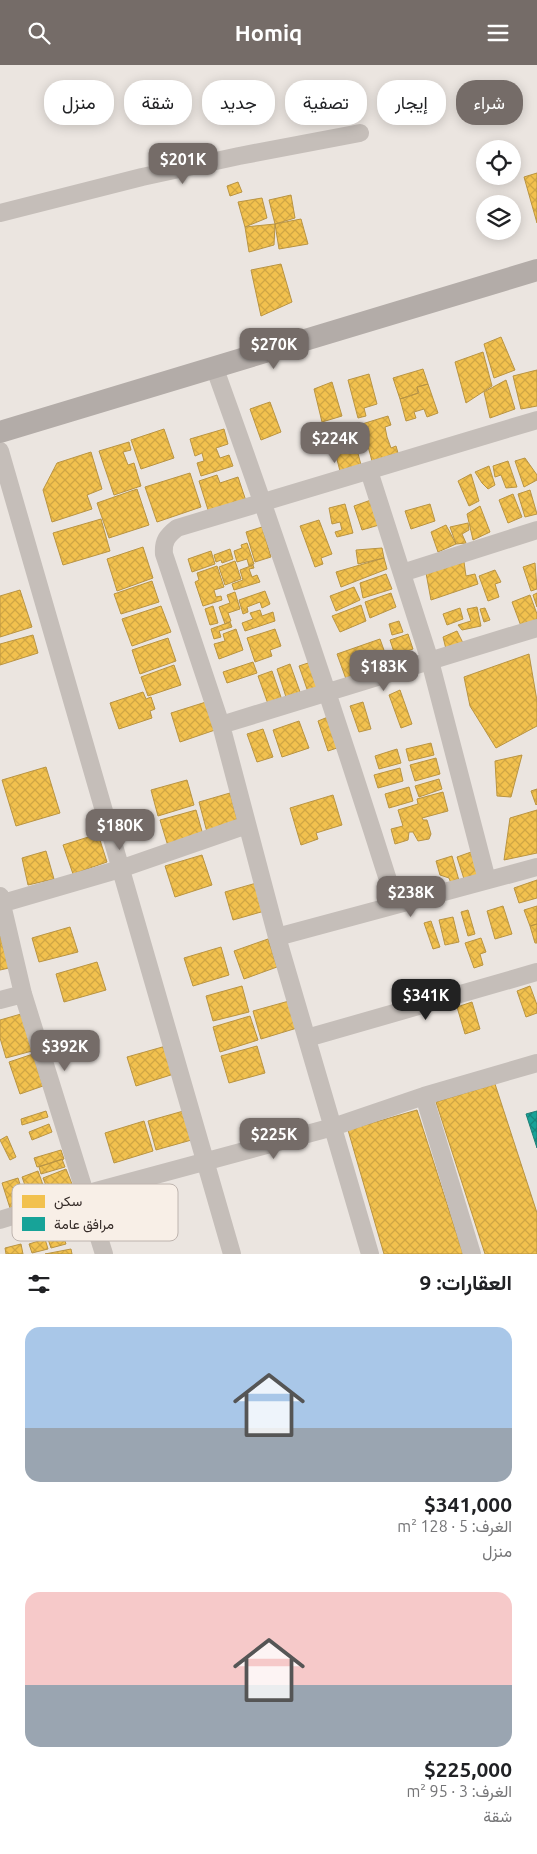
<!DOCTYPE html>
<html lang="ar">
<head>
<meta charset="utf-8">
<style>
	:root { --surface:#fff; --page:#f6f6f6; --text:#202124; --muted:#757577; --accent:#756c68 }
	body { margin:0; font-family:Ubuntu,Vazirmatn,sans-serif; background:var(--page); color:var(--text); direction:rtl; height:100vh; display:flex; flex-direction:column; font-size:19px; white-space:nowrap }
	* { box-sizing:border-box; margin:0 }
	p { font-size:16px; color:var(--muted) }
	.icon { flex:none; width:28px; height:28px; fill:none; stroke:currentColor; stroke-width:2; stroke-linecap:round; stroke-linejoin:round }
	.map { position:relative; height:1189px; overflow:hidden; direction:ltr }
	.sheet { display:flex; flex-direction:column; background:var(--surface); flex:1 }
	.sheet>* { flex:none }
	.top-card { position:absolute; left:15px; top:15px; width:508px; height:45px; direction:rtl; display:flex; gap:10px }
	.buttons { position:absolute; left:476px; top:75px; display:grid; gap:10px }
	.buttons a { display:grid; place-items:center; width:45px; height:45px; border-radius:50%; background:var(--surface); box-shadow:0 2px 12px #0003; font-size:25px }
	.price { position:absolute; translate:-50% -42px; padding:0 11px; border-radius:10px; background:var(--accent); color:#fff; font-size:16px; line-height:32px; filter:drop-shadow(0 1px 2px #0008) }
	.price::after { content:''; position:absolute; left:50%; top:30px; width:15px; height:11px; margin-left:-8px; background:inherit; clip-path:polygon(0 0,100% 0,50% 100%) }
	.price.current { background:#222; color:#fff }
	ul { padding:0; list-style:none }
	li { display:grid; align-content:center; gap:10px; height:265px; padding:0 25px }
	li span { display:grid; place-items:center; height:155px; border-radius:15px; color:#555 }
	li>.icon { margin-inline-start:auto }
	span .icon { width:90px; height:90px; fill:#fffc; stroke-width:1 }
	li b { font-size:21px }
	h2 { display:flex; justify-content:space-between; align-items:center; height:60px; padding:0 25px; font-size:21px }
	.chip { padding:0 18px; border-radius:20px; background:var(--surface); box-shadow:0 2px 12px #0003; font-size:18px; line-height:45px }
	.chip.current { background:var(--accent); color:#fff }
	header { display:flex; justify-content:space-between; align-items:center; height:65px; padding:0 25px; background:var(--accent); color:#fff; font-size:22px; font-weight:700 }
	.map>svg:first-child { display:block }
	.homes { fill:url(#homes-cross-hatch); stroke:#b99443 }
	.public { fill:url(#public-cross-hatch); stroke:#207f76 }
	.lines { fill:none; stroke-linecap:round; stroke-linejoin:round }
	.minor { stroke:#c5beb9; stroke-width:18 }
	.major { stroke:#b3aca8; stroke-width:22 }
	.key { fill:#f8efe7; stroke:#beb4ae; stroke-width:1 }
	.key-label { font-size:14px; fill:#352b28 }
</style>
</head>
<body>
<header><svg class="icon" aria-label="menu" viewBox="0 0 24 24"><path d="M4 6h16M4 12h16M4 18h16"/></svg>Homiq<svg class="icon" aria-label="search" viewBox="0 0 24 24"><circle cx="10" cy="10" r="6"/><path d="M15 15l6 6"/></svg></header>
<div class="map">
<svg width="537" height="1189" viewBox="0 0 537 1189">
	<defs>
		<pattern id="homes-cross-hatch" width="8" height="8" patternUnits="userSpaceOnUse" patternTransform="scale(1.25)"><rect width="8" height="8" fill="#f2c14e"/><path d="M0 0l8 8M0 8l8-8" fill="none" stroke="#d0a644"/></pattern>
		<pattern id="public-cross-hatch" width="8" height="8" patternUnits="userSpaceOnUse" patternTransform="scale(1.25)"><rect width="8" height="8" fill="#17a398"/><path d="M0 0l8 8M0 8l8-8" fill="none" stroke="#16857c"/></pattern>
	</defs>
	<rect width="100%" height="100%" fill="#ebe5e0"/>
	<path class="homes" d="M537,108V158L524,112Z
		M238,117L242,127L230,131L227,121Z
		M291,130L295,153L275,159L269,135Z
		M262,133L267,153L245,162L238,137Z
		M301,154L308,179L279,184L275,159Z
		M275,159L274,180L249,187L245,162Z
		M281,199L292,237L261,251L251,205Z
		M501,272L515,305L494,313L484,279Z
		M483,287L492,321L466,338L455,297Z
		M423,304L428,319L417,322L418,328L400,334L393,313Z
		M537,305V341L521,344L513,311Z
		M369,309L377,339L364,343L366,351L358,353L348,315Z
		M506,315L515,344L490,353L484,327Z
		M332,317L342,351L322,357L314,324Z
		M428,319L438,348L427,352L424,344L414,347L416,353L406,356L400,334L419,328L417,322Z
		M270,337L281,367L261,375L250,344Z
		M388,351L391,360L385,362L387,372L391,383L396,381L398,388L372,396L362,359Z
		M350,358L361,400L340,406L330,368Z
		M164,364L174,393L141,404L131,375Z
		M224,364L228,379L216,383L220,393L229,390L233,401L201,411L197,398L204,396L202,388L195,391L190,374Z
		M129,377L131,385L123,387L128,400L134,398L141,421L114,430L99,386Z
		M91,387L102,424L87,430L92,444L52,457L43,425L57,398Z
		M525,393L537,410V415L524,422L515,396Z
		M508,396L517,422L506,423L501,410L495,412L493,401Z
		M489,401L495,420L488,424L482,418L475,407Z
		M190,408L201,442L157,457L145,422Z
		M471,409L479,436L469,441L458,416Z
		M217,410L220,418L238,412L246,436L209,448L199,416Z
		M137,424L149,460L109,473L97,438Z
		M530,425L537,449L525,452L518,429Z
		M513,429L522,452L508,458L499,435Z
		M371,435L379,460L362,465L354,441Z
		M345,439L353,468L337,472L335,467L342,465L340,457L332,459L329,443Z
		M430,439L435,456L411,464L405,446Z
		M480,441L490,467L473,475L467,449Z
		M101,454L110,486L63,500L53,468Z
		M319,455L332,489L321,493L323,499L315,502L300,461Z
		M468,458L469,465L462,469L466,478L456,479L450,462Z
		M446,460L456,479L438,487L431,467Z
		M262,462L271,492L255,497L246,467Z
		M247,478L254,499L249,501L247,494L237,497L234,486L242,483L241,480Z
		M143,482L153,513L117,526L107,494Z
		M382,483L384,493L358,499L356,485Z
		M230,484L233,494L222,498L221,495L216,497L214,490Z
		M211,486L215,499L192,507L188,494Z
		M384,493L387,504L341,522L336,507Z
		M235,496L241,514L225,520L219,502Z
		M464,497L466,511L475,509L478,519L431,535L426,508Z
		M535,498L537,524L531,526L523,502Z
		M253,500L254,503L249,504L252,512L257,510L260,517L234,525L232,519L243,515L240,505Z
		M217,501L224,522L214,525L216,532L221,531L222,535L203,541L195,517L199,515L197,508Z
		M495,505L501,517L495,519L499,532L488,536L479,511Z
		M386,509L392,524L363,533L360,518Z
		M152,516L159,537L121,549L114,529Z
		M354,522L360,535L336,546L330,531Z
		M20,525L32,562L0,572V531Z
		M265,526L270,539L262,543L260,537L247,542L248,547L243,549L239,535Z
		M235,527L240,544L228,548L231,556L225,559L219,542L230,538L227,530Z
		M391,528L396,542L370,553L365,537Z
		M537,528V542L533,530Z
		M530,530L537,549V556L521,561L512,537Z
		M361,540L366,556L340,567L332,551Z
		M161,541L171,567L132,581L122,554Z
		M213,541L218,558L210,560L205,544Z
		M477,542L481,561L462,565L458,560L471,556L467,544Z
		M460,543L463,554L447,560L443,549Z
		M485,543L490,555L484,557L480,544Z
		M260,545L262,551L273,547L275,556L245,566L242,558L253,554L250,548Z
		M399,556L403,567L392,570L389,559Z
		M230,557L232,562L219,566L221,572L214,574L211,564Z
		M236,564L243,585L219,594L214,579L225,576L223,569Z
		M275,564L281,581L270,585L272,591L255,597L247,573Z
		M457,566L463,578L446,584L443,572Z
		M408,569L413,584L395,590L390,575Z
		M33,570L38,588L0,600V579Z
		M168,573L176,596L140,609L132,585Z
		M380,574L389,599L346,614L337,589Z
		M529,589L537,636V661L496,683L470,641L464,612Z
		M314,596L323,622L308,627L299,601Z
		M253,597L257,608L227,618L223,607Z
		M290,599L300,627L286,632L277,604Z
		M174,600L181,620L148,631L141,612Z
		M272,606L282,635L268,639L258,611Z
		M400,625L412,659L401,663L389,630Z
		M143,627L146,634L151,632L155,644L150,646L152,653L119,664L110,638Z
		M206,637L215,665L180,677L171,648Z
		M363,637L371,664L359,667L350,641Z
		M333,650L343,681L328,686L318,656Z
		M299,656L309,683L282,692L273,665Z
		M263,664L273,692L257,697L247,669Z
		M431,678L434,690L409,696L406,684Z
		M397,684L401,698L379,704L375,691Z
		M522,690L511,732L497,731L495,696Z
		M436,693L440,709L415,716L410,700Z
		M46,702L60,748L16,761L2,715Z
		M400,703L403,716L378,723L374,710Z
		M439,714L442,724L419,732L415,721Z
		M187,715L194,740L158,751L151,725Z
		M409,722L413,736L389,743L385,729Z
		M537,724V739L536,740L531,726Z
		M443,727L448,746L422,753L423,755H427L431,769L429,774L418,776L413,767H409L408,775L395,779L391,764L403,761L398,745L418,739L417,734Z
		M230,728L238,758L207,767L199,737Z
		M333,730L342,760L316,768L318,774L301,780L290,743Z
		M196,745L203,770L168,781L160,755Z
		M537,745V788L504,795L510,753Z
		M98,769L107,797L73,809L63,780Z
		M46,786L54,814L28,820L22,793Z
		M474,786L478,810L464,814L457,792Z
		M202,790L212,820L175,832L165,801Z
		M452,791L460,819L452,821L449,813L440,810L436,796Z
		M537,815V833L519,838L514,823Z
		M260,817L268,845L233,855L225,827Z
		M503,841L512,869L495,874L487,846Z
		M537,841V859L530,861L524,845Z
		M468,845L475,869L468,871L461,847Z
		M453,852L459,877L445,880L439,855Z
		M431,856L440,882L433,884L424,858Z
		M537,859V878H535L530,861Z
		M70,862L78,887L39,897L32,873Z
		M0,869L9,903L0,905Z
		M481,873L486,887L480,889L483,900L474,903L465,878Z
		M268,874L277,902L244,914L234,886Z
		M221,882L229,910L193,921L184,893Z
		M97,897L106,925L64,937L56,909Z
		M242,921L249,947L213,956L206,931Z
		M530,921L537,940V948L526,952L517,926Z
		M289,936L297,963L261,974L253,946Z
		M472,937L480,964L465,969L457,942Z
		M21,949L32,986L6,993L0,973V955Z
		M250,951L258,975L220,987L213,962Z
		M166,981L174,1009L136,1021L127,992Z
		M257,981L265,1008L229,1018L221,991Z
		M33,989L43,1021L20,1029L9,997Z
		M495,1019L537,1148V1189H485L436,1037Z
		M187,1045L195,1074L156,1085L148,1056Z
		M417,1045L463,1189H384L348,1065Z
		M46,1046L48,1052L22,1060L21,1054Z
		M144,1056L153,1086L114,1098L105,1068Z
		M49,1059L52,1067L32,1075L29,1067Z
		M7,1071L16,1092L10,1095L0,1075Z
		M61,1085L64,1094L37,1102L34,1093Z
		M62,1094L65,1102L41,1109L39,1102Z
		M66,1104L74,1124L51,1133L43,1113Z
		M38,1106L47,1131L31,1137L22,1112Z
		M18,1113L26,1138L10,1143L2,1118Z
		M63,1170L66,1179L51,1183L48,1174Z
		M45,1174L48,1184L32,1188L29,1179Z
		M21,1179L23,1189H6L5,1183Z
		M71,1184L72,1189H45Z"/>
	<path class="public" d="M537,1046V1083L526,1049Z"/>
	<g class="lines">
		<path class="minor" d="M0,148L142,112L239,91L360,68
			M215,304C279,481 339,660 396,840
			M0,386L232,1189
			M369,406L430,596L487,815
			M402,508L537,465
			M221,660L537,563
			M0,831L23,929L104,1189
			M0,839L120,804L247,760
			M277,872L537,802
			M0,935L23,929
			M307,973L537,907
			M424,1031L472,1189
			M0,1155L85,1129L333,1062L424,1031L537,998
			M370,1189L277,872L221,660L164,489C163,476 167,471 177,463L537,355"/>
		<path class="major" d="M0,367L537,205"/>
	</g>
	<rect x="12" y="1119" width="166" height="57" rx="8" class="key"/>
	<rect x="22" y="1130" width="23" height="13" fill="#f2c14e"/>
	<rect x="22" y="1152" width="23" height="14" fill="#17a398"/>
	<g class="key-label">
		<text x="54" y="1141">سكن</text>
		<text x="54" y="1164">مرافق عامة</text>
	</g>
</svg>
<div class="buttons">
<a><svg class="icon" aria-label="locate" viewBox="0 0 24 24"><circle cx="12" cy="12" r="6"/><path d="M12 2v4M12 18v4M2 12h4M18 12h4"/></svg></a>
<a><svg class="icon" aria-label="layers" viewBox="0 0 24 24"><path d="M12 4l9 5-9 5-9-5zM3 14l9 5 9-5"/></svg></a>
</div>
<b class="price" style="left:183px;top:120px">$201K</b>
<b class="price" style="left:274px;top:305px">$270K</b>
<b class="price" style="left:335px;top:399px">$224K</b>
<b class="price" style="left:384px;top:627px">$183K</b>
<b class="price" style="left:120px;top:786px">$180K</b>
<b class="price" style="left:411px;top:853px">$238K</b>
<b class="price current" style="left:426px;top:956px">$341K</b>
<b class="price" style="left:65px;top:1007px">$392K</b>
<b class="price" style="left:274px;top:1095px">$225K</b>
<div class="top-card">
<a class="chip current">شراء</a>
<a class="chip">إيجار</a>
<a class="chip">تصفية</a>
<a class="chip">جديد</a>
<a class="chip">شقة</a>
<a class="chip">منزل</a>
</div>
</div>
<section class="sheet">
<h2>العقارات: 9<svg class="icon" aria-label="filters" viewBox="0 0 24 24"><path d="M4 7h16M4 17h16"/><circle cx="9" cy="7" r="2"/><circle cx="15" cy="17" r="2"/></svg></h2>
<ul>
<li><span style="background:linear-gradient(#a9c7e8 65%,#9aa5b1 0)"><svg class="icon" aria-label="home" viewBox="0 0 24 24"><path d="M3 11l9-7 9 7M6 9v11h12V9"/></svg></span><div><b>$341,000</b><p>الغرف: 5 · 128 m²</p><p>منزل</p></div></li>
<li><span style="background:linear-gradient(#f6c9c9 60%,#9aa5b1 0)"><svg class="icon" aria-label="home" viewBox="0 0 24 24"><path d="M3 11l9-7 9 7M6 9v11h12V9"/></svg></span><div><b>$225,000</b><p>الغرف: 3 · 95 m²</p><p>شقة</p></div></li>
</ul>
</section>
</body>
</html>
